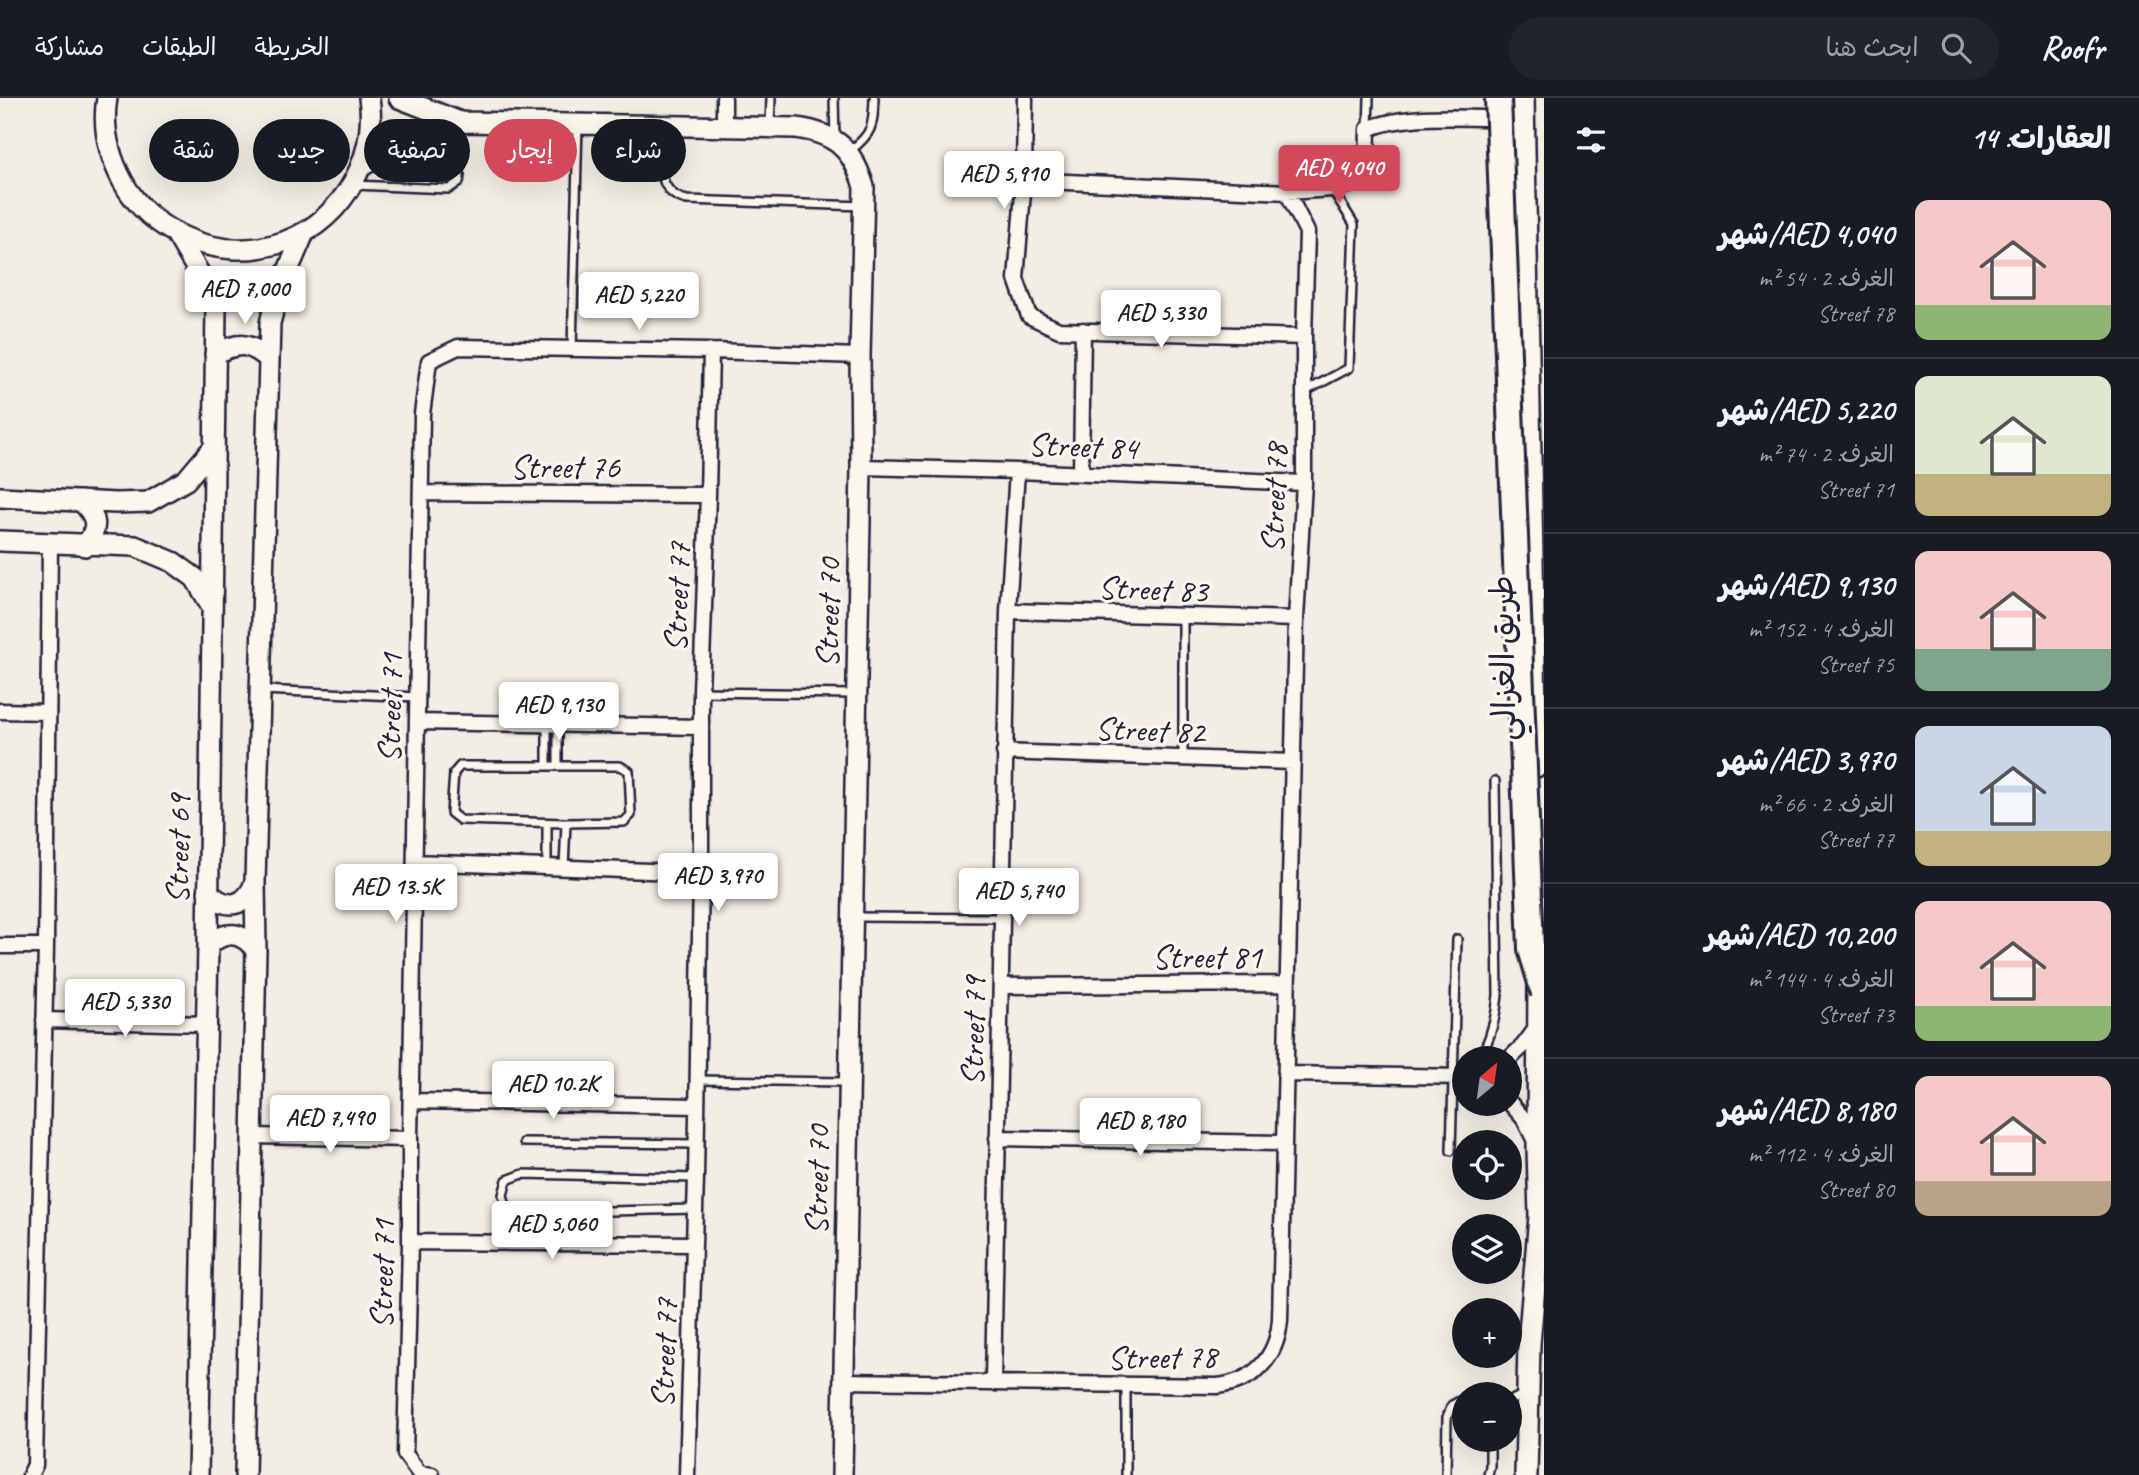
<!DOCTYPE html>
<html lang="ar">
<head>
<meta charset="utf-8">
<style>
	:root { --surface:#171b24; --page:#20242c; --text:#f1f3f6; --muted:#9ea1a6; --line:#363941; --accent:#d1495b }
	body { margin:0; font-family:Caveat,"Playpen Sans Arabic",sans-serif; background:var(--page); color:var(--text); direction:rtl; height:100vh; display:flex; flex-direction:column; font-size:26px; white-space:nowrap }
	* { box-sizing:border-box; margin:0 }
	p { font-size:23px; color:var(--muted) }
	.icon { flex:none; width:38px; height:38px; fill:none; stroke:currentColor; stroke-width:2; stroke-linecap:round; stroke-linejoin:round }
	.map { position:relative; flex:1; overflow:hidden; direction:ltr }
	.drawer { display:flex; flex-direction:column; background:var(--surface); width:595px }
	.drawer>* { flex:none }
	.banner { position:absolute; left:21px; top:21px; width:665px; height:63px; direction:rtl; display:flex; gap:14px }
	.needle { width:46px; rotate:29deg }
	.buttons { position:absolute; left:1452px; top:948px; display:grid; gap:14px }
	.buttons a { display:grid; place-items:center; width:70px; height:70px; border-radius:50%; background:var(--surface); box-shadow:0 7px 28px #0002; font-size:35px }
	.price { position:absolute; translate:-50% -60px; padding:0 16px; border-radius:7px; background:#fff; color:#222; font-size:23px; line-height:46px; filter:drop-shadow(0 2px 4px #0008) }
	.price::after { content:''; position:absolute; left:50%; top:42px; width:21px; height:16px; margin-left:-10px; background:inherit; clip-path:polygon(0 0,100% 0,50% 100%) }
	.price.on { background:var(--accent); color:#fff }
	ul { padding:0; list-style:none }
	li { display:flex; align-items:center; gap:21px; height:175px; padding:0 28px }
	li+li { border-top:2px solid var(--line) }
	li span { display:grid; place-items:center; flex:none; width:196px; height:140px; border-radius:14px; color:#555 }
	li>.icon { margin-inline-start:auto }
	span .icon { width:84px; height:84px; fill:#fffc; stroke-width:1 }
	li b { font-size:30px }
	h2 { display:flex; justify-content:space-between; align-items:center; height:84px; padding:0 28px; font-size:30px }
	.pill { padding:0 24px; border-radius:32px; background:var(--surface); box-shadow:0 7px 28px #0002; font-size:24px; line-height:63px }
	.pill.on { background:var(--accent); color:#fff }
	header { display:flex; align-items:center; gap:42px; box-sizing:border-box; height:98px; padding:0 35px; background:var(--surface); border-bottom:2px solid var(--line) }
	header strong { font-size:33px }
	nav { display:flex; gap:38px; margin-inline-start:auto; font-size:24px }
	.search { width:490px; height:63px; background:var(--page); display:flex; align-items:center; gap:18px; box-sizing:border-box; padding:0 24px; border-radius:38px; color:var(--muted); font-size:26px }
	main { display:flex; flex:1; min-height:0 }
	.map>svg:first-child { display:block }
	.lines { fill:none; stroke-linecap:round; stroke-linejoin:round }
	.lane-casing { stroke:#22223b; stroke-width:12 }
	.street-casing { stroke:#22223b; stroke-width:19 }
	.secondary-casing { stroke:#22223b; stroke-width:24 }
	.primary-casing { stroke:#22223b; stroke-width:26 }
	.lane { stroke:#fbf7ec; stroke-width:7 }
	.street { stroke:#fbf7ec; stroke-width:14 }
	.secondary { stroke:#fbf7ec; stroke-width:19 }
	.primary { stroke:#fbf7ec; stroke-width:21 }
	.highway-bridge-casing { stroke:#22223b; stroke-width:30; stroke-linecap:butt }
	.highway-bridge { stroke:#fbf7ec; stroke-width:24 }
	.labels { text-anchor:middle; stroke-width:6; stroke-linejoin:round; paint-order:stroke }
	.street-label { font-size:33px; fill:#22223b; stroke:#fbf7ec }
</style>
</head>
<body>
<header>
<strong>Roofr</strong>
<div class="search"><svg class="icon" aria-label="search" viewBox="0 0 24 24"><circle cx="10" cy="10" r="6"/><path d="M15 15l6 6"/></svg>ابحث هنا</div>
<nav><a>الخريطة</a><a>الطبقات</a><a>مشاركة</a></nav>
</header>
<main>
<section class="drawer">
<h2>العقارات: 14<svg class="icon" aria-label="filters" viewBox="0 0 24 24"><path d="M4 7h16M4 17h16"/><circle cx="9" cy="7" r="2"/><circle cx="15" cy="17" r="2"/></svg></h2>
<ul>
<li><span style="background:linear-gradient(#f6c9c9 75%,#8fb573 0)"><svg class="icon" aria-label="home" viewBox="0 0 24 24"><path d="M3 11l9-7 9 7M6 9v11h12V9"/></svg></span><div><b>AED 4,040/شهر</b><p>الغرف: 2 · 54 m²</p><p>Street 78</p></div></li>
<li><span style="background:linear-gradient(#dfe7d0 70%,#c2b280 0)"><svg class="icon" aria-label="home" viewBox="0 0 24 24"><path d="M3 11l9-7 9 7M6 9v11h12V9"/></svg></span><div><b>AED 5,220/شهر</b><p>الغرف: 2 · 74 m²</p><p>Street 71</p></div></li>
<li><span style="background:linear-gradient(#f6c9c9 70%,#7fa58c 0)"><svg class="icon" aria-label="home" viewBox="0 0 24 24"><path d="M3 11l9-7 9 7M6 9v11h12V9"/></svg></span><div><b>AED 9,130/شهر</b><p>الغرف: 4 · 152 m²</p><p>Street 75</p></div></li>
<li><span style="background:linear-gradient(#c9d6e8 75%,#c2b280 0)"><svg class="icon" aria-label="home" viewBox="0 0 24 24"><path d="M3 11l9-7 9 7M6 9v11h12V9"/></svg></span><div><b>AED 3,970/شهر</b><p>الغرف: 2 · 66 m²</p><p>Street 77</p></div></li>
<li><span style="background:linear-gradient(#f6c9c9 75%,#8fb573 0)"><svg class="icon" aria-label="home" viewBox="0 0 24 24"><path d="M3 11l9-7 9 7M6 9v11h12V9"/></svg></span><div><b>AED 10,200/شهر</b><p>الغرف: 4 · 144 m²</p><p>Street 73</p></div></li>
<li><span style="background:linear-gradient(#f6c9c9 75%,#b9a48a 0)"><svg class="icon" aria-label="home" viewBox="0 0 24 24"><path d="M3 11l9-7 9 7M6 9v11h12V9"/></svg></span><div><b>AED 8,180/شهر</b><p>الغرف: 4 · 112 m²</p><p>Street 80</p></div></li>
</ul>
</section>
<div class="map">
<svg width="1544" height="1377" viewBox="0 0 1544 1377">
	<rect width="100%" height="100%" fill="#f2eee5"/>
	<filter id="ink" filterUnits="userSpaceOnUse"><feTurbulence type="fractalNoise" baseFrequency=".0143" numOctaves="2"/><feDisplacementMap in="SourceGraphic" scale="14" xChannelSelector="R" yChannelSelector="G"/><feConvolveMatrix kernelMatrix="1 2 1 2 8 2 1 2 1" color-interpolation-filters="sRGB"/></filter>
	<g filter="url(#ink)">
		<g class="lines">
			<g class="lane-casing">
				<path id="lane" d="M834,0L835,41
					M662,28C662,55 652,95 687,102L863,108
					M770,29L771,0
					M1368,31L1369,0
					M850,53C873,35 873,28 874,0
					M354,87L449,91L459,84L460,78V25
					M572,251L578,27
					M1304,294L1349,270L1354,126L1332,91
					M262,592L417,599
					M701,594L854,596
					M547,626V667
					M558,627V667
					M1183,660V519
					M547,769V726
					M564,770L566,725L624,724L631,717L629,673L620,668H460L454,675L451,715L460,722L566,725
					M856,819L1002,820
					M1479,961C1491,941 1496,920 1498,897L1495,683
					M698,982L847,984
					M524,1044L696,1046
					M1451,1053L1457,841
					M695,1111L524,1115L507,1112L503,1097L507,1082L523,1076L696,1080
					M1126,1288V1377
					M1510,1303L1525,1296
					M1446,1377L1447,1319L1452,1307L1465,1300
					M1488,1377L1490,1368V1342"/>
			</g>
			<g class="street-casing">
				<path id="street" d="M724,0V28
					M1025,0L1024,82L1016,181L1029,218L1059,232L1304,239
					M1024,82L1287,94L1332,91L1354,85L1367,70L1368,31C1403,16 1452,20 1490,20L1503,17
					M861,369L1017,373L1304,385
					M1081,375L1083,232
					M421,395L708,397
					M1008,513L1296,521
					M0,613L47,614
					M417,624L701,629
					M1004,654L1293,664
					M415,764L701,775
					M0,848H46
					M1001,888L1287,886
					M44,922L206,926
					M1509,961L1523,948L1538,928
					M1285,976L1465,979
					M411,1003L697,1008
					M1510,1005L1524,1021L1536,1045
					M251,1038L410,1041
					M997,1040L1283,1045
					M410,1144L694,1146
					M844,1283L1217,1288C1254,1284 1277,1260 1280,1222L1296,521L1304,385V239L1307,134L1287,94
					M993,1285L1008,513L1017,373
					M30,1377L35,1367L46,848L50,445
					M432,1377L419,1375L405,1356L410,1144V1041L422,316L429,263L458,249L711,253L860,258
					M687,1377L696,1080L701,775V594L708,397L711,253"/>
			</g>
			<g class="secondary-casing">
				<path id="secondary" d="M107,0C102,29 109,57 122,82C150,135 215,162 273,147C337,131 379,64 369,0
					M399,0L460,24
					M362,68L415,38L460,24L796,30C835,35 853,51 864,89L860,258L861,369L842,1377
					M176,136L202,180L216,208L208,847L198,1377
					M215,256C238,244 249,244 269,261
					M0,399L116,405L148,404L186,382L214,349
					M81,403C98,419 99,430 85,448
					M0,443L135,448L173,464L195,480L212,509
					M208,794C227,813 246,809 255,784
					M208,847C226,832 241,833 256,852
					M245,1377L256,852L255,784L270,225L277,198L304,135"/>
			</g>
			<g class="primary-casing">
				<path id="primary" d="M1523,0L1536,668
					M1526,1377L1529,1246L1540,1118L1538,1051L1539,879"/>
			</g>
			<use href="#lane" class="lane"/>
			<use href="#street" class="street"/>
			<use href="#secondary" class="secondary"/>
			<use href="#primary" class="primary"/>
			<g class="highway-bridge-casing">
				<path id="highway-bridge" d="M1498,0L1531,851L1544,895"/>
			</g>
			<use href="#highway-bridge" class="highway-bridge"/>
		</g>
	</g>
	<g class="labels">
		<g class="street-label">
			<text transform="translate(1083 347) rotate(2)" y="12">Street 84</text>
			<text x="565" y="380">Street 76</text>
			<text transform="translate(1273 400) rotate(-88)" y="12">Street 78</text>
			<text transform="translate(1153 490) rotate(2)" y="12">Street 83</text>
			<text transform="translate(676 499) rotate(-88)" y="12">Street 77</text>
			<text transform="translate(827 515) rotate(-89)" y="12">Street 70</text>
			<text transform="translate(1502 560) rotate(-91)" y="12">طريق الغزالي</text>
			<text transform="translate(389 610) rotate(-89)" y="12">Street 71</text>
			<text transform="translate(1150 631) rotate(2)" y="12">Street 82</text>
			<text transform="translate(177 751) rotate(-89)" y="12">Street 69</text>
			<text x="1207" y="870">Street 81</text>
			<text transform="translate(972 933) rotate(-89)" y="12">Street 79</text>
			<text transform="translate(816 1082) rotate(-89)" y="12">Street 70</text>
			<text transform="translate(381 1176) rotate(-89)" y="12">Street 71</text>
			<text transform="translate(663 1255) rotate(-88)" y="12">Street 77</text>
			<text transform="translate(1162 1258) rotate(-1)" y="12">Street 78</text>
		</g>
	</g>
</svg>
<div class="buttons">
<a><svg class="needle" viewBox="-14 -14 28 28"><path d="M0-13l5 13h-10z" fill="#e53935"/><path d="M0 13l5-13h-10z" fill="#9ea1a6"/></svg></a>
<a><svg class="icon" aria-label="locate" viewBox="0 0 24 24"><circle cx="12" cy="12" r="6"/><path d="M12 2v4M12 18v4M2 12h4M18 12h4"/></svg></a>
<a><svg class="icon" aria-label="layers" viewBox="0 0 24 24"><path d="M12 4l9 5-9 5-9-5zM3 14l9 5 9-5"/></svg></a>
<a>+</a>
<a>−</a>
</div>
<b class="price on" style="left:1339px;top:107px">AED 4,040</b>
<b class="price" style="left:1004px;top:113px">AED 5,910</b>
<b class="price" style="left:245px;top:228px">AED 7,000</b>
<b class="price" style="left:639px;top:234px">AED 5,220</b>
<b class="price" style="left:1161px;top:252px">AED 5,330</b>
<b class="price" style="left:559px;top:644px">AED 9,130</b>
<b class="price" style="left:718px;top:815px">AED 3,970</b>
<b class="price" style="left:396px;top:826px">AED 13.5K</b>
<b class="price" style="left:1019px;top:830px">AED 5,740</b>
<b class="price" style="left:125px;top:941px">AED 5,330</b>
<b class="price" style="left:553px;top:1023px">AED 10.2K</b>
<b class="price" style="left:330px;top:1057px">AED 7,490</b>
<b class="price" style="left:1140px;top:1060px">AED 8,180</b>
<b class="price" style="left:552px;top:1163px">AED 5,060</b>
<div class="banner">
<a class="pill">شراء</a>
<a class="pill on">إيجار</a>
<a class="pill">تصفية</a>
<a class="pill">جديد</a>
<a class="pill">شقة</a>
</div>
</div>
</main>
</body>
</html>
